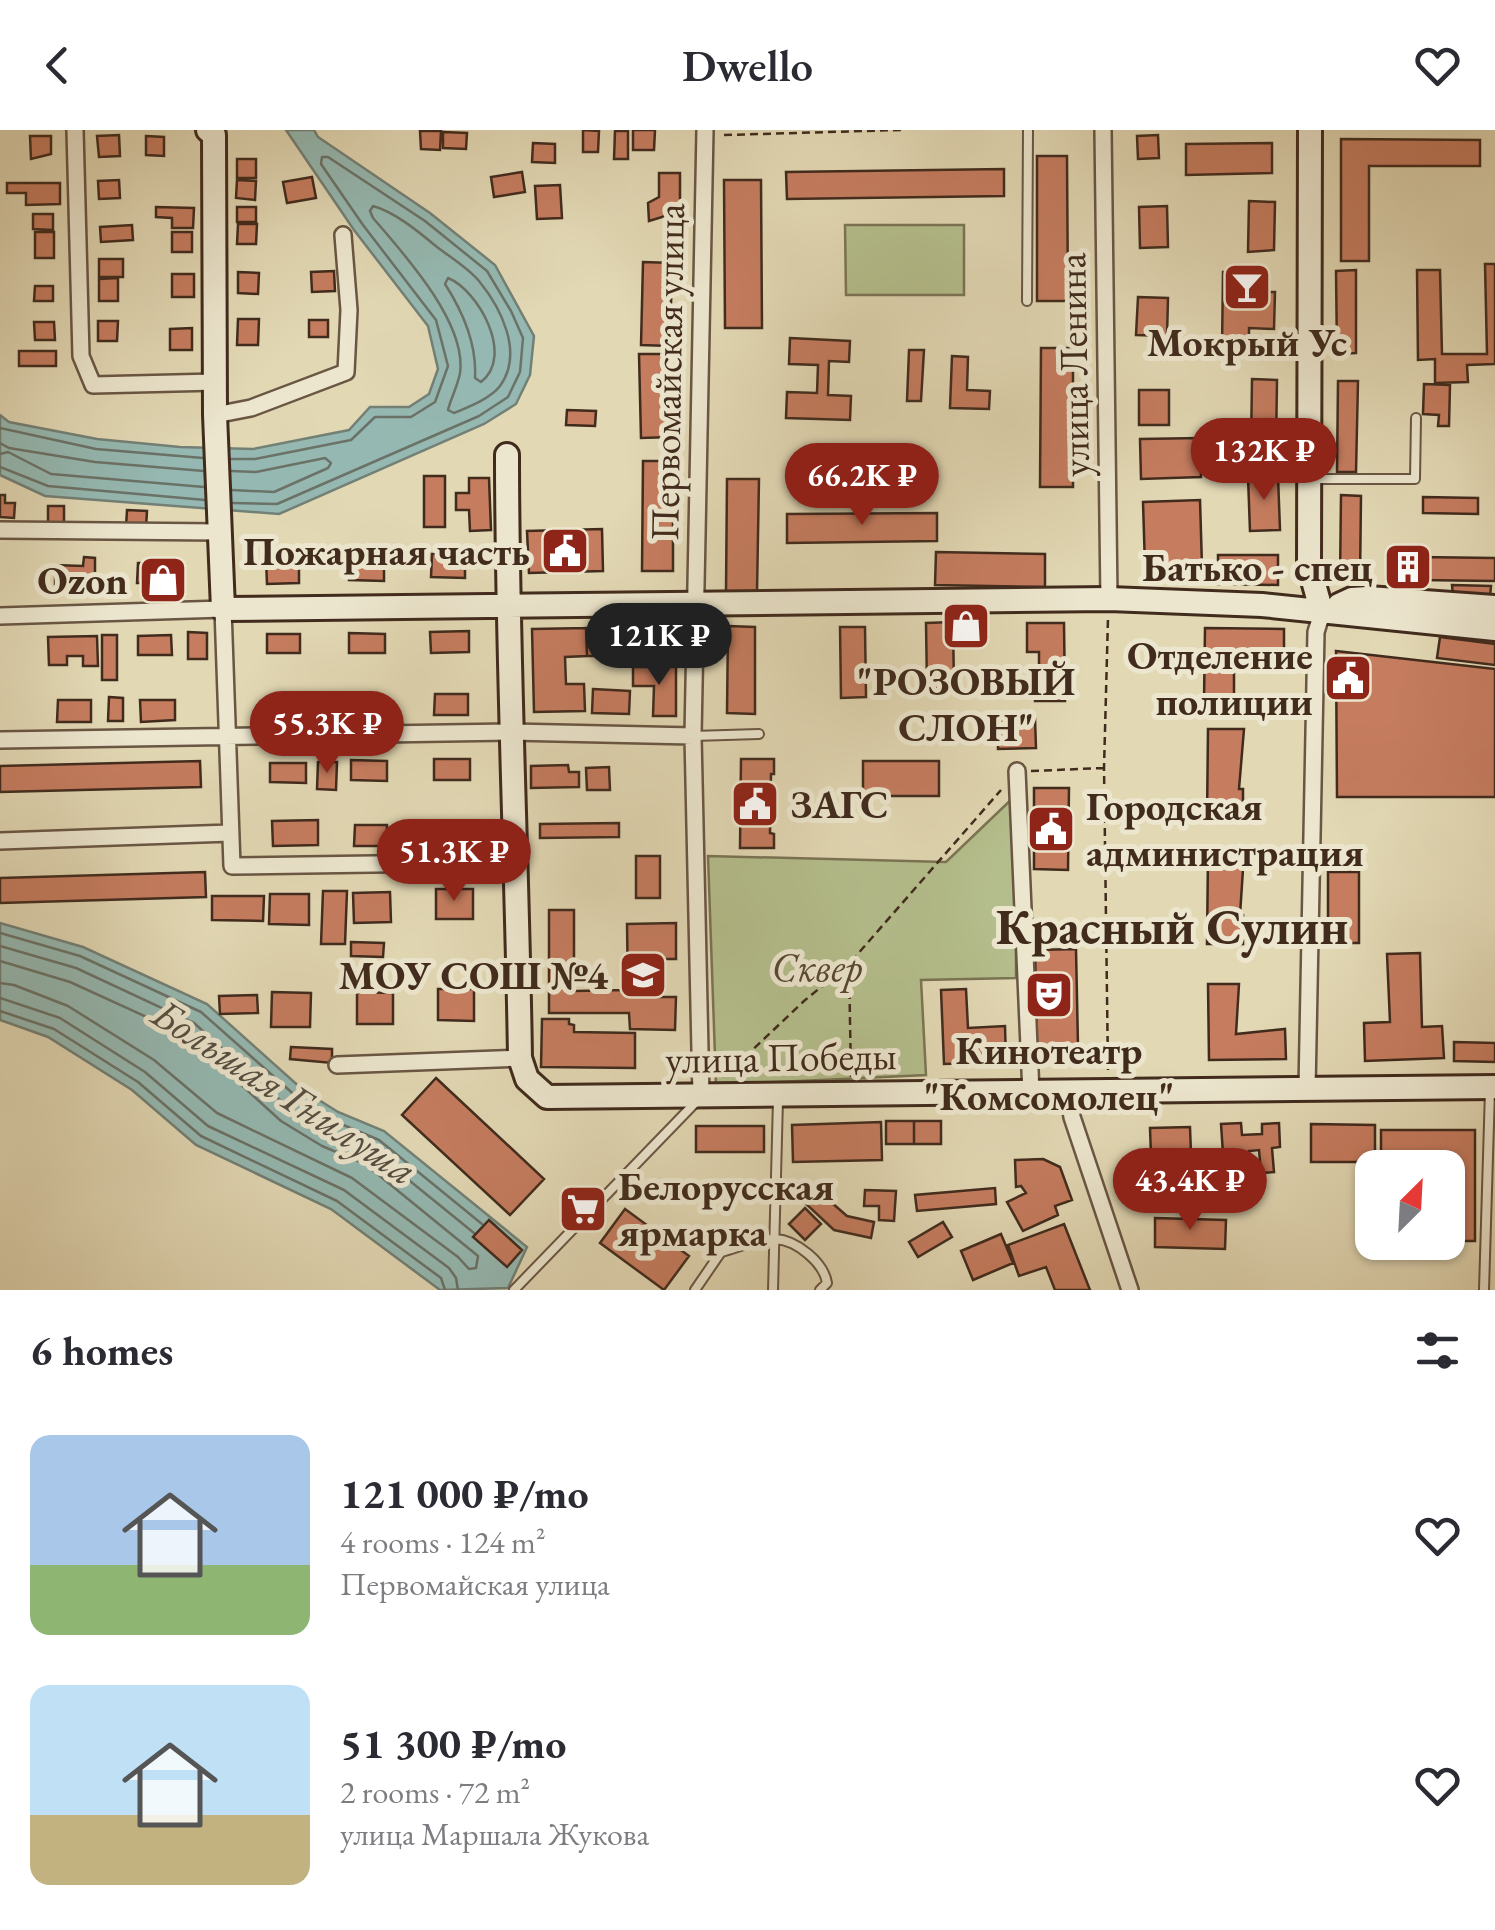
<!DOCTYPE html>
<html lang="en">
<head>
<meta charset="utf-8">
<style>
	:root { --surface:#fff; --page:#f7f7f7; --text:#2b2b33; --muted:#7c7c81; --accent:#8f2418 }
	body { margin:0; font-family:"EB Garamond",serif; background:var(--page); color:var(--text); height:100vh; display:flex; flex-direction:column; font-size:38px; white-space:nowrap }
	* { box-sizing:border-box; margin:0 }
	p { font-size:32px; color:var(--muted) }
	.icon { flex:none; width:55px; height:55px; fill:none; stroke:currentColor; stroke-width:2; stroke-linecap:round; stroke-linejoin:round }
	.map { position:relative; height:1160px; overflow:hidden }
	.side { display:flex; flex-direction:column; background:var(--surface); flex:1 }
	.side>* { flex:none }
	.needle { width:65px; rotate:24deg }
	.buttons { position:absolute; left:1355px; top:1020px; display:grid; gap:20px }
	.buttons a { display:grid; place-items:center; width:110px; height:110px; border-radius:20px; background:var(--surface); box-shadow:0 2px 8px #0004; font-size:50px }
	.price { position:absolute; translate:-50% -85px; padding:0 22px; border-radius:35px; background:var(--accent); color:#fff; font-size:32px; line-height:65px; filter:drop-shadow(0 2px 5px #0008) }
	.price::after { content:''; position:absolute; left:50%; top:60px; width:30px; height:22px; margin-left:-15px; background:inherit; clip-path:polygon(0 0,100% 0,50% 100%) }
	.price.on { background:#222; color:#fff }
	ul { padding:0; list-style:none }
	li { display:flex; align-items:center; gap:30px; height:250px; padding:0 30px }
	li span { display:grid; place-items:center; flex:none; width:280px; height:200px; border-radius:20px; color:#555 }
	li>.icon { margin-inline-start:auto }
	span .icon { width:120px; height:120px; fill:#fffc; stroke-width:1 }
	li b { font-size:42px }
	h2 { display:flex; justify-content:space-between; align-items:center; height:120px; padding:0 30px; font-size:42px }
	header { display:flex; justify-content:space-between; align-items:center; height:130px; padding:0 30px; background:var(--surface); font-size:45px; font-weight:600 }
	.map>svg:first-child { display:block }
	.green { fill:#b4be8c; stroke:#7a7454; stroke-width:2.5 }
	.water { fill:#95b9b2; stroke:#738076; stroke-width:2.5 }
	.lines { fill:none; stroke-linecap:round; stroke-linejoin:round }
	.shore { stroke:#6b7268; stroke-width:2.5 }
	.building { fill:#c57c5f; stroke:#412b1d; stroke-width:2.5 }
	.lane-casing { stroke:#695643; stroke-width:12 }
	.street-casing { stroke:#695643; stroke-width:20 }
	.secondary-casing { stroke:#412b1d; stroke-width:28 }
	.path { stroke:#412b1d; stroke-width:2.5; stroke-dasharray:8 5; stroke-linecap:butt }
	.lane { stroke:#ece6ce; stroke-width:8 }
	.street { stroke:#ece6ce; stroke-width:15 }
	.secondary { stroke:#ece6ce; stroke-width:22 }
	.labels { text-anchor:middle; stroke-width:10; stroke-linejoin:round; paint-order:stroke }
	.poi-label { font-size:40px; font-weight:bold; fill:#412b1d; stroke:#ece6ce; text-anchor:end }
	.street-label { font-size:40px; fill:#412b1d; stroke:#ece6ce }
	.park-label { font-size:40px; font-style:italic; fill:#584833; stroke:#ece6ce }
	.water-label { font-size:42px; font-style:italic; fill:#564e42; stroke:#ece6ce }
	.district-label { font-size:50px; font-weight:bold; fill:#412b1d; stroke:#ece6ce }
</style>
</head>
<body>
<header><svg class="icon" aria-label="back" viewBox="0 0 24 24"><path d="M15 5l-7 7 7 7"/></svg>Dwello<svg class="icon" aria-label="heart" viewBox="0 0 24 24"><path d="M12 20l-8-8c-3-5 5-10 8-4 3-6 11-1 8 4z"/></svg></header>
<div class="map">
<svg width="1495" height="1160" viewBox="0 0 1495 1160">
	<rect width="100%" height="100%" fill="#e2d8b4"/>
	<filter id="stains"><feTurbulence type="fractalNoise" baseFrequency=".002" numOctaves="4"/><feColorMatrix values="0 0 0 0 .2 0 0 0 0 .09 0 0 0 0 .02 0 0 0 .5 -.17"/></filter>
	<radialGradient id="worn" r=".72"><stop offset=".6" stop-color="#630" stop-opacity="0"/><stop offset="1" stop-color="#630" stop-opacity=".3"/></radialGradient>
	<path class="green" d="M845,95H964V165H846Z
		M1016,665V848L921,850L926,945L716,955L708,726L946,732Z"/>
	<path class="water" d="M286,0H314L318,7L430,83L495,135L534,206L530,245L516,274L484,294L279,384L45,366L0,345V285L9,292L97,309L180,317L253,319L349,300L370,277H409L429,264L438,239L428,196L354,100Z
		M0,793L83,817L207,874L303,960L338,982L384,1001L527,1117L508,1158L440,1160L331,1079L196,1015L132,960L48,907L0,890Z"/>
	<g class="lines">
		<path class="shore" d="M373,76C395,82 419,102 437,117C450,127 468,138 479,151C501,178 524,223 500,256C490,269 468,277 454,283L448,280C451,268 458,255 460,243C467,193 404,124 373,88L370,81Z
			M448,148C478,160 515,226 481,252L475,248C477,214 463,182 445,154Z
			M0,298L96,319L203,328
			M0,313L9,318L95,332L204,341
			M0,324L8,322L51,344L204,357
			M231,329H255L351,310L375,287H411L435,272L448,236L436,190L363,95L321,34L322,27H328L425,91L487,141L511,181L523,208L520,242L508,267L479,286L277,374L232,373
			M0,337L48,356L205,370
			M231,341L256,342L325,328L331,333L328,338L274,362L232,360
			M0,803L80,826L201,882L298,968L334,991L379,1010L482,1094
			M0,816L76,838L194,893L290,979L328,1003L373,1021L474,1103
			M0,831L70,852L186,905L281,991L322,1016L365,1034L478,1126L476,1138L469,1139L458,1127L352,1048L217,983L154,930L68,876L14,855L0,853
			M0,868L60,888L145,942L208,996L344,1060L449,1138L456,1148L458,1160
			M0,881L54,899L138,952L201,1006L337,1071L441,1148L445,1160"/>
	</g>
	<path class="building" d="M583,0L599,1L598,22H583Z
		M633,0H655L654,20H633Z
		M420,1H441L440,20L421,19Z
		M615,1H628V29H614Z
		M443,2L467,3L466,19L443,18Z
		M119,5L120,26L99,27L97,6Z
		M1158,5L1159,28L1138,29L1137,6Z
		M30,6H51V24L31,29Z
		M146,6L164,7V26L146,25Z
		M1341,9L1480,10V36H1369V131H1341Z
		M533,13L555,14V33L532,32Z
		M1272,13V43L1186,45V14Z
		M1037,26H1067L1068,171H1037Z
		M237,29H256V48H237Z
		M1004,39V66L787,69L786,42Z
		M522,42L525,62L494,67L491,47Z
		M659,43H680V77L672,84L649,91L648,73L659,67Z
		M312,47L316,68L287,73L283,52Z
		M119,50L120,68L99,69L98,51Z
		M237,50L256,51L255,70L236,68Z
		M724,50H761L762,198H725Z
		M7,53H60V74L26,75V63H7Z
		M560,55L562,88L537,89L535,56Z
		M1249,71L1275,72L1274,120L1248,122Z
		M1167,76L1168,117L1140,118L1139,77Z
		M156,77L194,78L193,98H172V88L156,87Z
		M237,77H256V92H237Z
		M33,84H53V100L33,99Z
		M238,94H257L256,114H237Z
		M132,95L133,110L101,112L100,97Z
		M35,102H54V128H35Z
		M172,102H192V122H172Z
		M99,129H123V147H99Z
		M643,132L672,133L670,216L641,215Z
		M1485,134H1495V234L1467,235L1468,252L1435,253V229L1418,230L1417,140H1440L1442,224H1487Z
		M1356,140V223L1337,224L1336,141Z
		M334,141L335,161L312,162L311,142Z
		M238,142L259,143L258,164L238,163Z
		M1223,142L1254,143L1253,162H1275L1274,199L1249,198V219H1222Z
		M172,144H194V167H172Z
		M118,148V171H99V149Z
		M35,156H53V171H34Z
		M1138,167L1168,168L1167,206L1136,205Z
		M238,189H259L258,215H237Z
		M309,190H328V207H309Z
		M98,191H118L117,211H98Z
		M34,192H54L55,210H35Z
		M192,198V220H170V199Z
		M790,208L850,211L849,232L829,231L828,265L851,266L850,290L786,288L787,262L817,263L818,235L789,234Z
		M1041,218H1073V357H1040Z
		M909,220H924L921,271H907Z
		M19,221H56V236H19Z
		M639,224H670L672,307L641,308Z
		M952,226L968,227L967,260L990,261L989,279L950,278Z
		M1252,249L1277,250L1276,318H1251Z
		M1338,251H1358L1356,342H1337Z
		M1424,254L1450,255L1449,296H1438L1439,285L1423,284Z
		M1139,260H1169V295H1139Z
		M567,280L596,281L595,296L566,295Z
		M1201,308V347L1141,349L1140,309Z
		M643,331H673V441H642Z
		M424,346H445V397H424Z
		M1278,346L1280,400L1250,401L1248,347Z
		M469,348H489L491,400L470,401L469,380H456V363H469Z
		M727,349H759L757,462H726Z
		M0,365H5V373H15L14,388L0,387Z
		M1341,365L1361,366L1360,450H1340Z
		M1423,367L1478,368V384L1423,383Z
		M1200,370L1202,436L1145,437L1143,372Z
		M48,376H64V392L48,393Z
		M127,380L147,381L146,398L126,397Z
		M937,383V411L787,413V384Z
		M602,399L603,441L529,443L527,401Z
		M936,422L1045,424V457L935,455Z
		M432,424H465V448L431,447Z
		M1218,425H1278V455L1218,454Z
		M1387,426H1401V449H1386Z
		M84,427L95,428V455L55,454V435L83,436Z
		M1419,427L1495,428V451L1419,450Z
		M266,429H299V453L267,454Z
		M349,429H384V451L349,450Z
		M138,433L177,434V453H137Z
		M1452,455L1491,456L1490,467L1453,466Z
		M953,492L954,558H927L926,493Z
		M1027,493H1064L1065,571H1035V554H1039V522H1027Z
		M728,496L755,497V584L727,583Z
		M840,497H865L866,567L841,568Z
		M586,498L587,526L565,527L566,554H584L585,581L534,582L532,499Z
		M586,498H619V526H587Z
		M619,498L676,499L675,527L619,526Z
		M1205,498L1284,499V526L1234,525V571H1204Z
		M469,501V522L431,523L430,502Z
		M188,502L207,503V529H188Z
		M349,503L385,504V523H349Z
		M267,504H300V523H267Z
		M102,505H117V550H102Z
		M171,505L172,525H138V506Z
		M97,506L98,536H83V526H67V535H49L48,507Z
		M1440,507L1495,514V535L1437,528Z
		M1336,521L1495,539V667H1337Z
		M633,537H676V586H653L654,556H633Z
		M593,559L630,561L629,584L592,583Z
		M435,564H468V585H434Z
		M109,567L123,568V591H108Z
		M267,567H303V585L267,586Z
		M348,567H386V586H348Z
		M58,570H91V592H57Z
		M140,570H175V590L141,592Z
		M1035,588L1036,618L998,619V589Z
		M1208,599H1244L1239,659H1243V689L1207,688Z
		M434,629H470V650H434Z
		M741,629H774V644H771L770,703L774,704V718H740Z
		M351,630L387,631V651L351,650Z
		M200,631L201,657L0,662V636Z
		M863,631H939V666H863Z
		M318,632H337L336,660L317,659Z
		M270,633H306V653L270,652Z
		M568,635L569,642H579V657L531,658V636Z
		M609,637L610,660H587L586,638Z
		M1034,658H1069L1068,740L1034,739Z
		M318,690V715L273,716L272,691Z
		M438,692L474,693L473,716L437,715Z
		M619,693V707L540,708V694Z
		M355,695H387V716H354Z
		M1208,724H1244L1240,785H1243V814H1207Z
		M636,726H660V768H636Z
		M205,742L206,767L0,773V748Z
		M1328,742H1359V813H1328Z
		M436,759H473V789H436Z
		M323,761H347L345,814H321Z
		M390,762L391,792L354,793L353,763Z
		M270,764H309V795L269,794Z
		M212,766H264L263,791L212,790Z
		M549,780H574V861L628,860L627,794L676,793V829H658V867H676L675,900L630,899L629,883H549Z
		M351,812L384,813L383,827L351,826Z
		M1076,819L1078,916H1037L1035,820Z
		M1420,823L1422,897L1442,896L1444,928L1365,931L1364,893L1390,892L1387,824Z
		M1208,854H1239L1236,904L1285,899L1286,929L1209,930Z
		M438,859H474V891L438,890Z
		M966,859L968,898L1005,896L1006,932L944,934L941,860Z
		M272,862L311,863L310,897H271Z
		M357,862L393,863V894H357Z
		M257,865L258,883L220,884L219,866Z
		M542,889H569V894L574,895V902L635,903V938L541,937Z
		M1454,912L1495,913V932L1454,931Z
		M291,917L332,919V933L290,929Z
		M436,948L544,1049L510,1085L402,985Z
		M886,991H914V1014H886Z
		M914,991H941V1014H914Z
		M881,992L882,1030L793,1032L792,995Z
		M1241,993L1242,1005L1262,1004V994L1279,993L1280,1017L1272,1018L1274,1042L1261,1043L1259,1020L1249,1021L1251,1045L1237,1046L1235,1024H1223L1221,994Z
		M1311,994L1375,995V1032H1311Z
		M696,996H764V1022H696Z
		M1190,997L1191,1024H1177L1179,1079L1153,1080L1150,998Z
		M1381,1000H1475V1111H1448V1038H1441V1029H1381Z
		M1043,1029L1060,1037L1072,1070L1055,1076L1058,1085L1023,1101L1007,1072L1026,1063L1021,1056L1016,1057L1015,1030Z
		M995,1058L996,1074L917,1081L915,1065Z
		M816,1059L847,1086L874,1092L871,1108L834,1100L804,1072Z
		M865,1060L896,1061L894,1091L879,1090V1076H864Z
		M805,1078L821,1094L805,1110L789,1094Z
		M625,1079L689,1126L664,1160L600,1113Z
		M1155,1088L1226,1090L1225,1119L1155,1117Z
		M489,1090L522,1120L507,1137L473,1107Z
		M943,1092L952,1107L918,1127L909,1112Z
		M1064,1094L1090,1160H1055L1046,1137L1019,1146L1008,1115Z
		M1001,1104L1013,1133L973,1150L961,1121Z"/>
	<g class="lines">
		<g class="lane-casing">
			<path id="lane" d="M1027,171L1028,0
				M1312,349H1415L1416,288
				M693,606L759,604
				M514,1160L695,973
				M695,1160L721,1122C737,1118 759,1108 775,1109C797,1110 824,1133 827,1153L820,1160
				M773,1160L778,970
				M1484,1160L1490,960"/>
		</g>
		<g class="street-casing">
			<path id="street" d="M75,0L81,226L93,255L216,252
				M1103,0L1109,469
				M215,285L251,278L346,242L349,180L343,105
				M0,400L219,402
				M0,486L223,479L232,736L518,732
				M0,610L511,602L693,606
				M1017,641L1031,963
				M0,711L230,703
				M337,935L520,928
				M1307,959L1316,502L1322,483
				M1068,962L1072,987L1130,1160
				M701,966L693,606L705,0"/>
		</g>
		<g class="secondary-casing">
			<path id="secondary" d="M208,0L214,5L215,285L223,479L1109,469L1262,475L1495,499
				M1310,0L1309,436L1322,483
				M507,325C507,526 517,727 520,928L527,949L547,967L1495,957
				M1339,475L1352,469L1368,468L1495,477"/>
		</g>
		<path class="path" d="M724,5L901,0
			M1031,641L1104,638
			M849,835L851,947
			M1108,940L1104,638L1108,488
			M726,945L804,871L849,834L1001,660"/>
		<use href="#lane" class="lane"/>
		<use href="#street" class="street"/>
		<use href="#secondary" class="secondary"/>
	</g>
	<defs>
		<g id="bar-square" transform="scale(2.5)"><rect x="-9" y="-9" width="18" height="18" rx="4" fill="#8f2418" stroke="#ece6ce"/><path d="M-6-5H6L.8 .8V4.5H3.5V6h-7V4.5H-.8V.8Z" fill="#fff"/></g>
		<g id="civic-square" transform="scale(2.5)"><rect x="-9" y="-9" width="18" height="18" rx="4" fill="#8f2418" stroke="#ece6ce"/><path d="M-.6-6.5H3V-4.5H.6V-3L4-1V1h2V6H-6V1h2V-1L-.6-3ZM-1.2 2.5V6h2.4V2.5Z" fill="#fff"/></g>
		<g id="building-square" transform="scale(2.5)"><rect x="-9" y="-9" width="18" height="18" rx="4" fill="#8f2418" stroke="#ece6ce"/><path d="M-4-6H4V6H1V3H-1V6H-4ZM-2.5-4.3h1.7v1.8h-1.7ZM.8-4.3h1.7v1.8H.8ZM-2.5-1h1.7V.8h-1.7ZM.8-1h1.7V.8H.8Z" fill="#fff"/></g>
		<g id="shop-square" transform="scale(2.5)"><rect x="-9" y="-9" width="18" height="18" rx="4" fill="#8f2418" stroke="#ece6ce"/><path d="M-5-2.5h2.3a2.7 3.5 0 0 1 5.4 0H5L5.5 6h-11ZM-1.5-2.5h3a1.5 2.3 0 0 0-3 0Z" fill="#fff"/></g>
		<g id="school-square" transform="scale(2.5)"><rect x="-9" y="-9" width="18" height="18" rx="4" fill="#8f2418" stroke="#ece6ce"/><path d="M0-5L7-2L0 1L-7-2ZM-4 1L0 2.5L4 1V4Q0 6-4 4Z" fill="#fff"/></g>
		<g id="theatre-square" transform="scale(2.5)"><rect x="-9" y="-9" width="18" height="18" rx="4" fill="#8f2418" stroke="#ece6ce"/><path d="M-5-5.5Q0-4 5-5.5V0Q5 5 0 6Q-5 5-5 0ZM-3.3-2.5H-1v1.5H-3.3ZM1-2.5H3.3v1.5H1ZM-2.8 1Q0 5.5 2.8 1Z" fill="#fff"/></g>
		<g id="supermarket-square" transform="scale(2.5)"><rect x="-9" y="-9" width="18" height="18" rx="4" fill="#8f2418" stroke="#ece6ce"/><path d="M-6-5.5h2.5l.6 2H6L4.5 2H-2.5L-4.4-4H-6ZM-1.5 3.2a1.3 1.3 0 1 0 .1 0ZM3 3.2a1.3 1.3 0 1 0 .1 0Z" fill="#fff"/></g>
	</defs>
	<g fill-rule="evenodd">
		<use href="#bar-square" x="1247" y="157"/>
		<use href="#civic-square" x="565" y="421"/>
		<use href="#building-square" x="1408" y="437"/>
		<use href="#shop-square" x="163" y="450"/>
		<use href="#shop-square" x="966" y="496"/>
		<use href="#civic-square" x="1348" y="548"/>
		<use href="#civic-square" x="755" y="674"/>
		<use href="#civic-square" x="1051" y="699"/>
		<use href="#school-square" x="643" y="845"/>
		<use href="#theatre-square" x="1049" y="865"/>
		<use href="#supermarket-square" x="583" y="1079"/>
	</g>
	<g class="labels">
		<g class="poi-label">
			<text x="1247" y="226" text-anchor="middle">Мокрый Ус</text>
			<text x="530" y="435">Пожарная часть</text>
			<text x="1373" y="451">Батько - спец</text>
			<text x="128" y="464">Ozon</text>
			<text x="1313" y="539">Отделение<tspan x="1313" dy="46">полиции</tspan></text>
			<text x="966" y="565" text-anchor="middle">"РОЗОВЫЙ<tspan x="966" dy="46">СЛОН"</tspan></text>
			<text x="790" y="688" text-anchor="start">ЗАГС</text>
			<text x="1086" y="690" text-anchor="start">Городская<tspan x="1086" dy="46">администрация</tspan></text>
			<text x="608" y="859">МОУ СОШ №4</text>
			<text x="1049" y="934" text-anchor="middle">Кинотеатр<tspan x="1049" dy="46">"Комсомолец"</tspan></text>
			<text x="618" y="1070" text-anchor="start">Белорусская<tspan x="618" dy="46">ярмарка</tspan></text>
		</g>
		<g class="street-label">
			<text transform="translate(1073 235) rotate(-91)" y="14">улица Ленина</text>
			<text transform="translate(667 242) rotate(-89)" y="14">Первомайская улица</text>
			<text transform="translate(781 927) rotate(-1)" y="14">улица Победы</text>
		</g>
		<g class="park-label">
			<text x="817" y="851">Сквер</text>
		</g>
		<g class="water-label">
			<text transform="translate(285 961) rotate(33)" y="15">Большая Гнилуша</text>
		</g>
		<g class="district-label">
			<text x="1172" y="814">Красный Сулин</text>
		</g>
	</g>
	<rect width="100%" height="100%" filter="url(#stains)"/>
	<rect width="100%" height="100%" fill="url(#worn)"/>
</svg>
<div class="buttons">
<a><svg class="needle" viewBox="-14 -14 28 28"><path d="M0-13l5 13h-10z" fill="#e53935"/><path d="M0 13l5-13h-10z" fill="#7c7c81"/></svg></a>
</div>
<b class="price" style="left:1264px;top:373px">132K ₽</b>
<b class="price" style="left:862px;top:398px">66.2K ₽</b>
<b class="price on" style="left:659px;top:558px">121K ₽</b>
<b class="price" style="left:327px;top:646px">55.3K ₽</b>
<b class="price" style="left:454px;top:774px">51.3K ₽</b>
<b class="price" style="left:1190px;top:1103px">43.4K ₽</b>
</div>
<section class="side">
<h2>6 homes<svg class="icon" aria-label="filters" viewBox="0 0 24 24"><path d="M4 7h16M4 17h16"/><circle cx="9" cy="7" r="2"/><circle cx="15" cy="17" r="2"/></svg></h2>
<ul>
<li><span style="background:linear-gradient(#a9c7e8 65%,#8fb573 0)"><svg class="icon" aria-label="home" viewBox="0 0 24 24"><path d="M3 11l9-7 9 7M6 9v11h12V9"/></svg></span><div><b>121 000 ₽/mo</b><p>4 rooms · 124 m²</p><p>Первомайская улица</p></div><svg class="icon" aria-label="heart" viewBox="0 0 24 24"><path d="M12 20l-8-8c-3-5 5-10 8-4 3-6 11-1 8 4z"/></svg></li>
<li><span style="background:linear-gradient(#bfe0f5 65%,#c2b280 0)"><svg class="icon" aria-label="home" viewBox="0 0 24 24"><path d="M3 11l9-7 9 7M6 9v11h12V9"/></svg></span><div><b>51 300 ₽/mo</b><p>2 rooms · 72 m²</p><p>улица Маршала Жукова</p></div><svg class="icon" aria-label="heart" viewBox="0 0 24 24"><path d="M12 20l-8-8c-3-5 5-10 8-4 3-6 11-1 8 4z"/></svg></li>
</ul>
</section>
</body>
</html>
